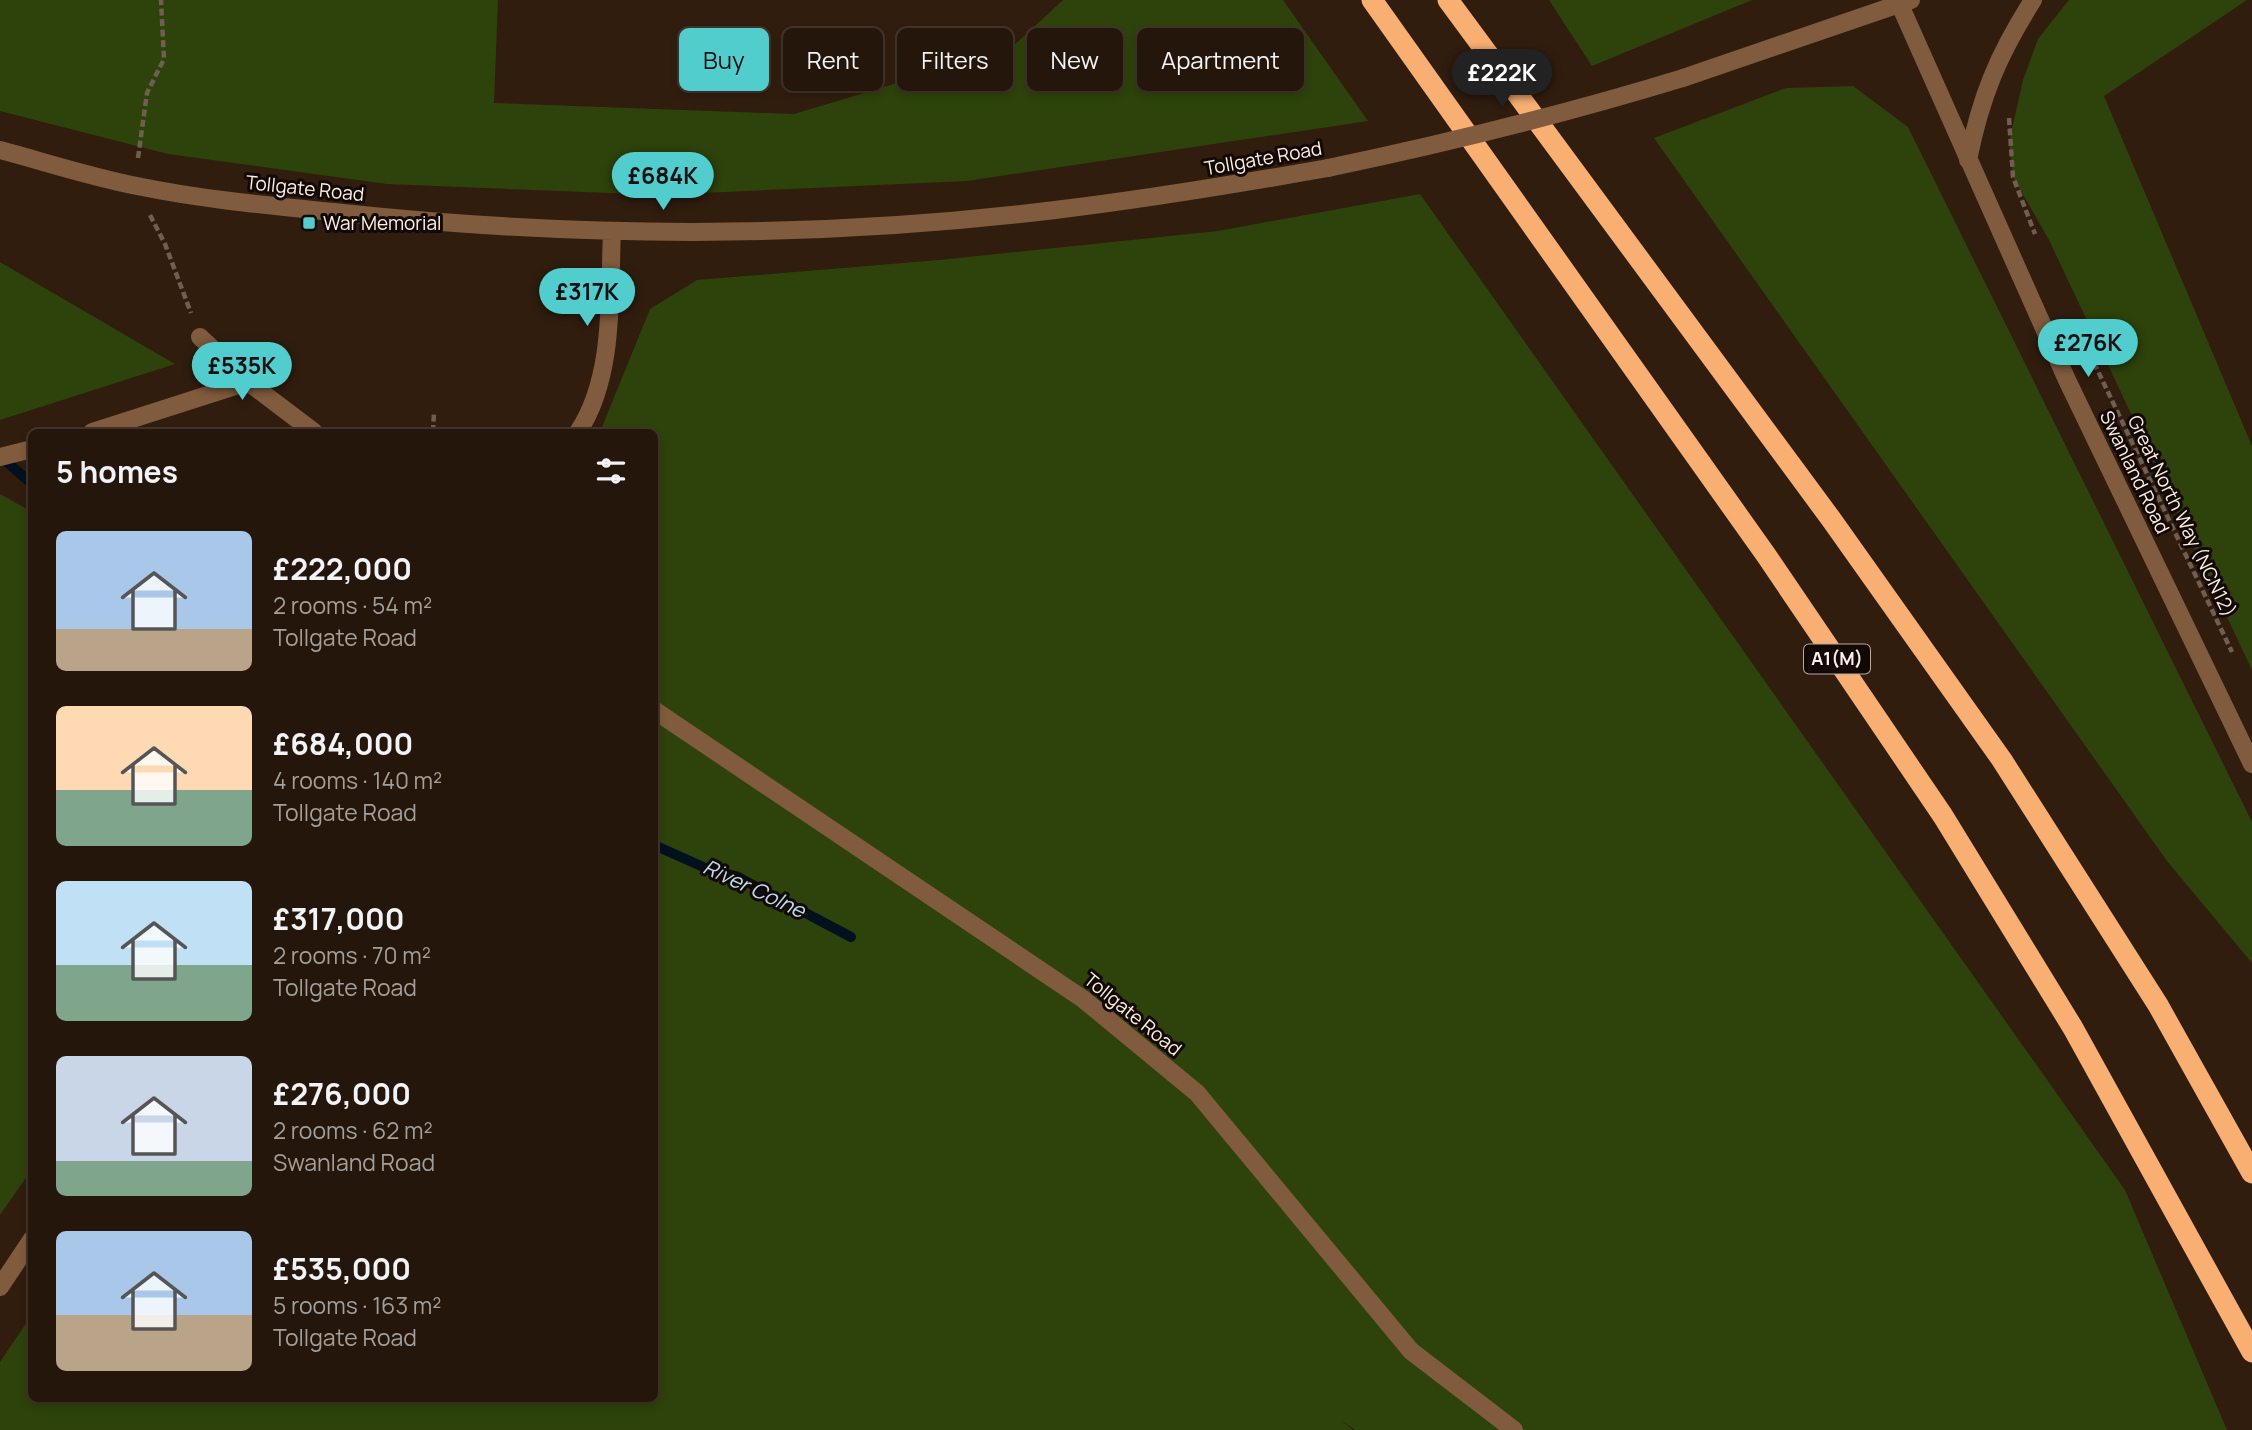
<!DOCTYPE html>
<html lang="en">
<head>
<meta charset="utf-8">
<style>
	:root { --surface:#24160a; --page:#302318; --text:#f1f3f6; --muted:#a39f9c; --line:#41352b; --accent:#52cdce }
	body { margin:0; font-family:Manrope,sans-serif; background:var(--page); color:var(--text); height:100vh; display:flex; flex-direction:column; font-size:26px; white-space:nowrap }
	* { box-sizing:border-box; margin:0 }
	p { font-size:23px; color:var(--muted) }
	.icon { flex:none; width:38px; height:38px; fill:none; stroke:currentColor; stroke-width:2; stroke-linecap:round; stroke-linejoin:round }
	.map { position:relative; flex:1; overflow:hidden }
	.details { position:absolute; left:28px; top:429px; width:630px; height:973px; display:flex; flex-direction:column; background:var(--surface); border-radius:10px; box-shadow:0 4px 10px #0003,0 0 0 2px var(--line) }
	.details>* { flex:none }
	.guide { position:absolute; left:679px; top:28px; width:665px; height:63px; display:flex; gap:14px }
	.price { position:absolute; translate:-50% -60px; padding:0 16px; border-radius:24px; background:var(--accent); color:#111; font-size:23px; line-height:46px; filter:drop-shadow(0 2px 4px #0008) }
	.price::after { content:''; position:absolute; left:50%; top:42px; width:21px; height:16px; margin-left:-10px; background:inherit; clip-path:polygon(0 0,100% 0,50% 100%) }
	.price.current { background:#222; color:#fff }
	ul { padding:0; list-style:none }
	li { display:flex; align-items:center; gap:21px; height:175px; padding:0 28px }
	li span { display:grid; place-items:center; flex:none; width:196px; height:140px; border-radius:10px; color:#555 }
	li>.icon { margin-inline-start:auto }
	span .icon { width:84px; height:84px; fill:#fffc; stroke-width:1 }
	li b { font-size:30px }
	h2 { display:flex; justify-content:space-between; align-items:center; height:84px; padding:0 28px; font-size:30px }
	.tag { padding:0 24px; border-radius:10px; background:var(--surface); box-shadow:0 4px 10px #0003,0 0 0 2px var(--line); font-size:24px; line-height:63px }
	.tag.current { background:var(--accent); color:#111 }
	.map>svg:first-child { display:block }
	.green { fill:#2e420b }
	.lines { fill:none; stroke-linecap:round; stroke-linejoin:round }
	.stream { stroke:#02111d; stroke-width:10 }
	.path { stroke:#705e51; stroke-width:4.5; stroke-dasharray:7 3.5; stroke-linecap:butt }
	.minor { stroke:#805b3d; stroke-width:18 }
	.highway { stroke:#f8af71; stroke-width:21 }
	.minor-bridge { stroke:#805b3d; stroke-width:18 }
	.poi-dot { fill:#52cdce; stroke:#120904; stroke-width:2.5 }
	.labels { text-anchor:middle; stroke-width:6; stroke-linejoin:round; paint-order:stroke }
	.shield { fill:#120904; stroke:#b6aaa2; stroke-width:2 }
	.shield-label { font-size:18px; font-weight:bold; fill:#fdefe5 }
	.street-label { font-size:19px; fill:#fdefe5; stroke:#120904 }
	.poi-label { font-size:19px; fill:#fdefe5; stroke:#120904; text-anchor:start }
	.water-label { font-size:21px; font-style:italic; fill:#bedbf3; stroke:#120904 }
</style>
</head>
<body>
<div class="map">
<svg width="2252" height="1430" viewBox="0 0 2252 1430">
	<rect width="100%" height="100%" fill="#301d0e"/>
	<path class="green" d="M0,0H498L494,103L794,114L1010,49L1063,0H1283L1368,121L967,181L659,195L387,184L168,154L0,111Z
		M1549,0H1752L1592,66Z
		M2069,0H2247L2104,96L2252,446V670L2049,240L2013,177L2009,142L2023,80L2038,39Z
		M1853,86L1908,127L2252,822V963L2167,861L1654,138L1786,88Z
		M1420,194L2125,1190L2227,1430H1355L1341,1420L1353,1430H0V1362L31,1316L32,1398H654V432H600L650,309L697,280L939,260L1218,231Z
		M0,262L175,364L0,420Z
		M0,494L32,512V1169L0,1215Z"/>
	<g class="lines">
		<path class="stream" d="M0,456L32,484
			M654,845L710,870L736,876L851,937"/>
		<path class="path" d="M2009,118L2013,177L2035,234
			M138,158L147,93L164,59L161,0
			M150,215L165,244L191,313
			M2076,325L2232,652
			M433,432L434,412"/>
		<path class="minor" d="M1900,5L2067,380L2252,764
			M1683,78L1911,0
			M0,150C45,162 91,177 137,186C205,200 274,206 343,213C579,238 820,239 1055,210C1147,199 1237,184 1328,168
			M1968,160C1981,96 1998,55 2033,0
			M200,337L248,382L314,432
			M92,432L248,382
			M578,432C615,377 609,295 612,231
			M0,457L32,449
			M654,710L1083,999L1197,1093L1411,1351L1514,1430
			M0,1287L32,1239"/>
		<path class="highway" d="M1372,0L1766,555L1943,816L2073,1028L2252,1352
			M1448,0L1831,519L2002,760L2158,1005L2252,1173"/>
		<path class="minor-bridge" d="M1328,168C1448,143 1565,114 1683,78"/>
	</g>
	<rect class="poi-dot" x="302" y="216" width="14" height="14" rx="3.5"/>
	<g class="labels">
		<rect class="shield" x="1804" y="644.5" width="66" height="29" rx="5"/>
		<g class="shield-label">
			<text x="1837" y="665">A1(M)</text>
		</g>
		<g class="street-label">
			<text transform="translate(1263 158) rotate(-10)" y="7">Tollgate Road</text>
			<text transform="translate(305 188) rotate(6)" y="7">Tollgate Road</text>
			<text transform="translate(2135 472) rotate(64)" y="7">Swanland Road</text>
			<text transform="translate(2182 516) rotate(64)" y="7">Great North Way (NCN12)</text>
			<text transform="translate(1133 1014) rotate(39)" y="7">Tollgate Road</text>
		</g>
		<g class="poi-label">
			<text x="323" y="230">War Memorial</text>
		</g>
		<g class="water-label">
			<text transform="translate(754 889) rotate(25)" y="7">River Colne</text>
		</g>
	</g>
</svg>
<b class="price current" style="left:1502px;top:109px">£222K</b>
<b class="price" style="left:663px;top:212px">£684K</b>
<b class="price" style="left:587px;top:328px">£317K</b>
<b class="price" style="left:2088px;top:379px">£276K</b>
<b class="price" style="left:242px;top:402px">£535K</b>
<div class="guide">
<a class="tag current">Buy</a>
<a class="tag">Rent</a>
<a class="tag">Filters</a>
<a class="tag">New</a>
<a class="tag">Apartment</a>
</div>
<section class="details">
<h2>5 homes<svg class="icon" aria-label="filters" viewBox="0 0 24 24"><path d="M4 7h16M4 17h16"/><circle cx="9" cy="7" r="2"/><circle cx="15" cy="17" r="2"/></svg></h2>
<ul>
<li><span style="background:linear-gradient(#a9c7e8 70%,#b9a48a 0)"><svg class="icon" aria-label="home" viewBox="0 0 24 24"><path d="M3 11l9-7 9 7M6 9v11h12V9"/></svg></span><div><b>£222,000</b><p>2 rooms · 54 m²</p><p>Tollgate Road</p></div></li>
<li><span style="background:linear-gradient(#ffd9b3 60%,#7fa58c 0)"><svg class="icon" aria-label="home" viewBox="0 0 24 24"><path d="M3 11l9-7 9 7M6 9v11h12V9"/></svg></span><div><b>£684,000</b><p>4 rooms · 140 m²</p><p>Tollgate Road</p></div></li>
<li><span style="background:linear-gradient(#bfe0f5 60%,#7fa58c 0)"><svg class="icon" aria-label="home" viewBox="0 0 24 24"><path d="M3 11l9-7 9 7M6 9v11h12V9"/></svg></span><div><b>£317,000</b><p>2 rooms · 70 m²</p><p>Tollgate Road</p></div></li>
<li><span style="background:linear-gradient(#c9d6e8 75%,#7fa58c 0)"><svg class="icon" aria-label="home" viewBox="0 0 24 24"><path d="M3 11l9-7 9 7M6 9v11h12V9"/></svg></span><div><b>£276,000</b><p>2 rooms · 62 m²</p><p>Swanland Road</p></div></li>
<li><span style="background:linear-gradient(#a9c7e8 60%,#b9a48a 0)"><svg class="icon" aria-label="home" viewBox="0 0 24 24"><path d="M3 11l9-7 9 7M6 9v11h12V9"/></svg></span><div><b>£535,000</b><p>5 rooms · 163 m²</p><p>Tollgate Road</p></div></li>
</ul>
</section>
</div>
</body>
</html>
